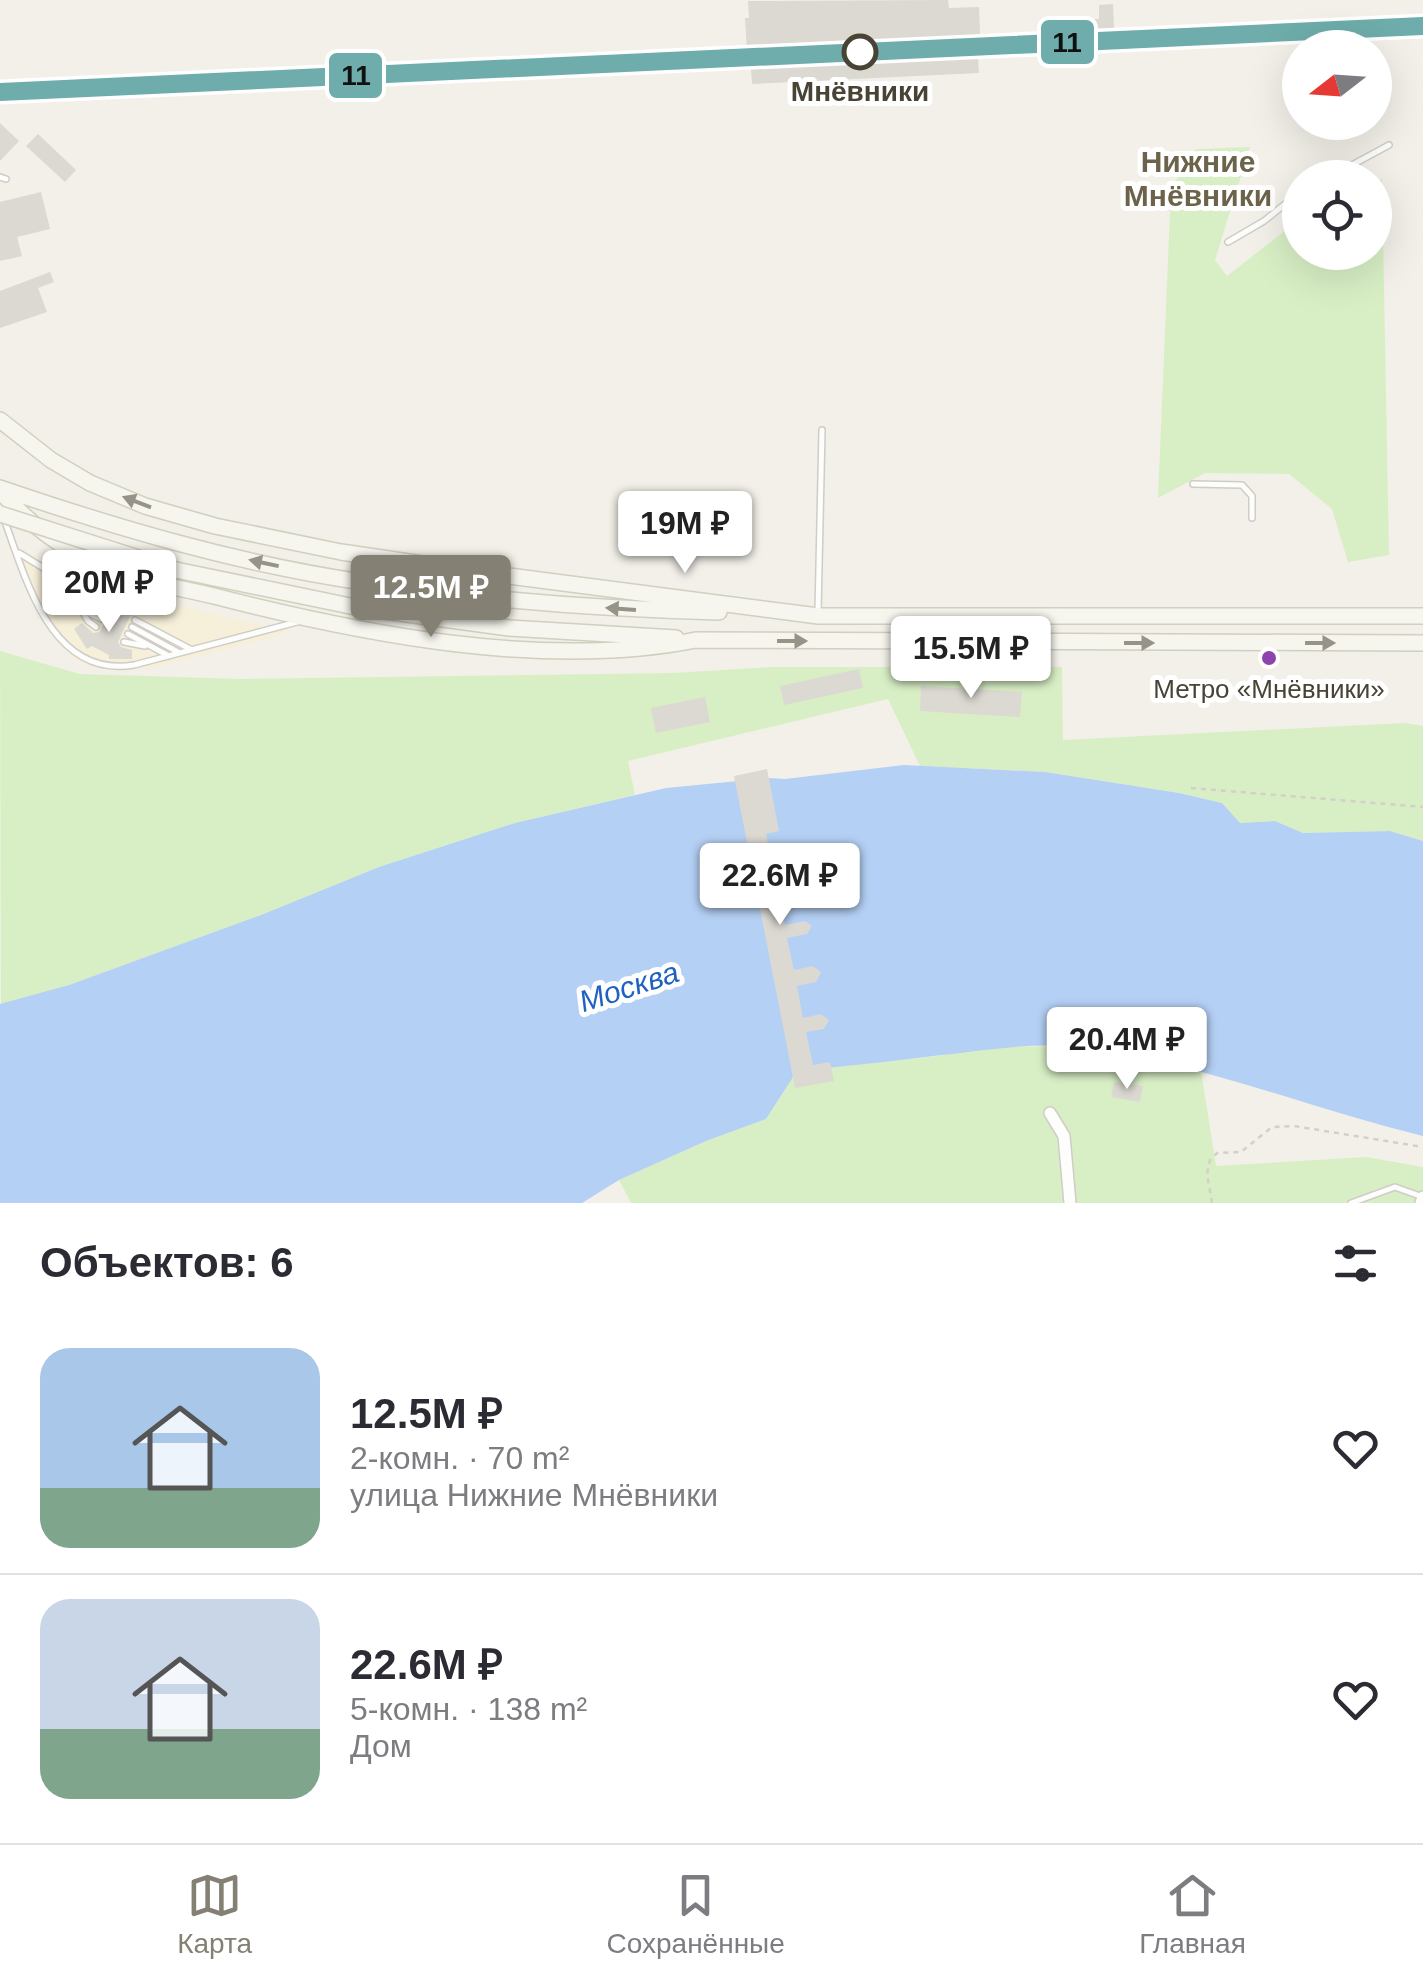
<!DOCTYPE html>
<html lang="ru">
<head>
<meta charset="utf-8">
<style>
	:root { --surface:#fff; --page:#f2f2f3; --text:#2b2b33; --muted:#7c7c81; --line:#e1e1e2; --accent:#848073 }
	body { margin:0; font-family:Helvetica,sans-serif; background:var(--page); color:var(--text); height:100vh; display:flex; flex-direction:column; font-size:38px; white-space:nowrap }
	* { box-sizing:border-box; margin:0 }
	p { font-size:32px; color:var(--muted) }
	.icon { flex:none; width:55px; height:55px; fill:none; stroke:currentColor; stroke-width:2; stroke-linecap:round; stroke-linejoin:round }
	.map { position:relative; height:1203px; overflow:hidden }
	.drawer { display:flex; flex-direction:column; background:var(--surface); flex:1 }
	.drawer>* { flex:none }
	.needle { width:65px; rotate:253deg }
	.buttons { position:absolute; left:1282px; top:30px; display:grid; gap:20px }
	.buttons a { display:grid; place-items:center; width:110px; height:110px; border-radius:50%; background:var(--surface); box-shadow:0 10px 40px #0002; font-size:50px }
	.price { position:absolute; translate:-50% -85px; padding:0 22px; border-radius:10px; background:#fff; color:#222; font-size:32px; line-height:65px; filter:drop-shadow(0 2px 5px #0008) }
	.price::after { content:''; position:absolute; left:50%; top:60px; width:30px; height:22px; margin-left:-15px; background:inherit; clip-path:polygon(0 0,100% 0,50% 100%) }
	.price.selected { background:var(--accent); color:#fff }
	ul { padding:0; list-style:none }
	li { display:flex; align-items:center; gap:30px; height:250px; padding:0 40px }
	li+li { border-top:2px solid var(--line) }
	li span { display:grid; place-items:center; flex:none; width:280px; height:200px; border-radius:30px; color:#555 }
	li>.icon { margin-inline-start:auto }
	span .icon { width:120px; height:120px; fill:#fffc; stroke-width:1 }
	li b { font-size:42px }
	h2 { display:flex; justify-content:space-between; align-items:center; height:120px; padding:0 40px; font-size:42px }
	.dock { display:flex; justify-content:space-around; align-items:center; height:140px; border-top:2px solid var(--line); background:var(--surface); font-size:28px; color:var(--muted) }
	.dock a { display:grid; justify-items:center; gap:5px }
	.dock .selected { color:var(--accent) }
	.map>svg:first-child { display:block }
	.commercial { fill:#f6efd9 }
	.green { fill:#d8efc5 }
	.water { fill:#b4d0f4 }
	.building { fill:#dbd9d1 }
	.lines { fill:none; stroke-linecap:round; stroke-linejoin:round }
	.service-casing { stroke:#cfcdc6; stroke-width:8 }
	.minor-casing { stroke:#cfcdc6; stroke-width:14 }
	.secondary-casing { stroke:#d1cfbe; stroke-width:18 }
	.path { stroke:#d2d0c9; stroke-width:2.5; stroke-dasharray:5 5; stroke-linecap:butt }
	.service { stroke:#fdfdfc; stroke-width:5 }
	.minor { stroke:#fdfdfc; stroke-width:11 }
	.secondary { stroke:#f6f5ee; stroke-width:15 }
	.secondary-bridge-casing { stroke:#d1cfbe; stroke-width:18; stroke-linecap:butt }
	.secondary-bridge { stroke:#f6f5ee; stroke-width:15 }
	.metro-1-casing { stroke:#fff; stroke-width:25 }
	.metro-1 { stroke:#6eadab; stroke-width:18 }
	.oneway { fill:#969388 }
	.stop-dot { fill:#fff; stroke:#484334; stroke-width:5 }
	.bus-dot { fill:#8e44ad; stroke:#fff; stroke-width:4 }
	.labels { text-anchor:middle; stroke-width:10; stroke-linejoin:round; paint-order:stroke }
	.bus-label { font-size:26px; fill:#484334; stroke:#fff }
	.stop-label { font-size:28px; font-weight:bold; fill:#484334; stroke:#fff }
	.neighbourhood-label { font-size:30px; font-weight:bold; fill:#6c644a; stroke:#fff }
	.water-label { font-size:30px; font-style:italic; fill:#2062c0; stroke:#fff }
	.line-badge { stroke:#fff; stroke-width:4 }
	.pale-badge-label { font-size:28px; text-anchor:middle; font-weight:bold; fill:#111 }
</style>
</head>
<body>
<div class="map">
<svg width="1423" height="1203" viewBox="0 0 1423 1203">
	<rect width="100%" height="100%" fill="#f2f0e8"/>
	<path class="commercial" d="M7,543L102,588L292,632L153,668L120,671L90,667L71,656L57,641L31,600Z"/>
	<path class="green" d="M1250,147L1215,260L1227,276L1300,219V252H1375V182L1382,179L1389,555L1348,562L1332,509L1289,474L1205,473L1158,498L1171,188L1196,149Z
		M0,651L80,674L241,679L673,673L772,667H1062L1063,740L1405,723L1423,726V841L1390,831L1303,833L1275,821L1239,823L1222,803L1179,793L1045,772L920,766L888,699L628,761L635,795L515,823L379,867L261,915L69,985L1,1005Z
		M994,1046L1076,1047L1201,1071L1216,1166L1366,1157L1423,1167V1203H631L619,1180L706,1141L766,1119L797,1071L938,1056Z"/>
	<path class="water" d="M904,765L1045,772L1179,793L1222,803L1240,823L1275,821L1303,833L1390,831L1423,841V1136C1308,1108 1196,1061 1077,1047C1028,1042 982,1051 933,1056C888,1062 843,1066 797,1071L766,1119L706,1141L619,1180L582,1203H0V1004L69,985L261,915L379,867L515,823L666,788L768,778L785,779Z"/>
	<path class="building" d="M948,0L949,8L979,7L981,57H978L979,73L752,84L751,68H748L745,18H749L748,1Z
		M1113,4L1115,49H1101L1100,35L1072,37L1073,61L1062,62L1061,37L1051,38L1050,21L1099,19V5Z
		M0,123L19,141L0,161Z
		M38,134L76,170L65,182L26,146Z
		M41,192L50,229L17,237L22,256L0,261V202Z
		M50,272L54,282L38,288L47,312L0,328V291Z
		M113,602L135,614L130,616L118,642L121,647L132,650V659H109V655L92,646L87,649L74,629L82,623L93,633L99,632L114,608Z
		M859,669L863,688L784,705L780,686Z
		M921,686L1022,692L1020,717L920,711Z
		M705,697L710,722L656,733L651,708Z
		M767,769L779,831L766,834L775,878L796,873L804,880L799,887L778,892L785,925L805,921L812,926L807,934L787,938L794,970L813,966L821,972L816,982L797,986L803,1018L821,1014L829,1020L824,1029L806,1032L813,1065L830,1062L834,1081L795,1088L734,776Z
		M1114,1082L1143,1086L1140,1102L1111,1097Z"/>
	<g class="lines">
		<g class="service-casing">
			<path id="service" d="M0,177L6,179
				M1328,178L1389,145
				M1228,242L1264,221L1300,192
				M1193,484L1242,485L1252,496V518
				M4,519C26,579 51,679 134,665L301,621
				M19,553L63,580L88,621L96,627
				M65,582L108,606
				M75,597L104,613
				M83,610L101,619
				M818,612L822,430
				M135,620L190,649
				M132,627L178,652
				M128,634L169,656
				M124,642L145,646
				M1351,1203L1395,1187L1420,1196"/>
		</g>
		<g class="minor-casing">
			<path id="minor" d="M1050,1113L1064,1136L1070,1203
				M1421,1203L1423,1197"/>
		</g>
		<g class="secondary-casing">
			<path id="secondary" d="M0,420L51,460L90,483L145,506L215,526L341,552L470,571L818,616H1423
				M0,488C117,528 239,564 362,582C480,600 599,609 719,612
				M0,491C32,526 60,548 104,567C137,582 178,587 214,596C362,634 545,670 696,640L1423,643
				M176,570L355,607L509,628L676,638"/>
		</g>
		<path class="path" d="M1191,788L1423,807
			M1212,1203L1207,1174L1210,1160L1217,1153L1241,1152L1272,1127L1294,1126L1423,1147"/>
		<use href="#service" class="service"/>
		<use href="#minor" class="minor"/>
		<use href="#secondary" class="secondary"/>
		<g class="secondary-bridge-casing">
			<path id="secondary-bridge" d="M0,514L176,570"/>
		</g>
		<use href="#secondary-bridge" class="secondary-bridge"/>
		<g class="metro-1-casing">
			<path id="metro-1" d="M0,92L1423,26"/>
		</g>
		<use href="#metro-1" class="metro-1"/>
	</g>
	<defs><path id="oneway-solid" d="M-6-.8H1V-3.2L6.5 0L1 3.2V.8H-6Z" transform="scale(2.5)"/></defs>
	<g class="oneway">
		<use href="#oneway-solid" transform="translate(137 502) rotate(-159)"/>
		<use href="#oneway-solid" transform="translate(264 563) rotate(-168)"/>
		<use href="#oneway-solid" transform="translate(621 609) rotate(-176)"/>
		<use href="#oneway-solid" transform="translate(792 641)"/>
		<use href="#oneway-solid" transform="translate(1139 643)"/>
		<use href="#oneway-solid" transform="translate(1320 643)"/>
	</g>
	<circle class="stop-dot" cx="860" cy="52" r="16"/>
	<circle class="bus-dot" cx="1269" cy="658" r="9"/>
	<g class="labels">
		<g class="bus-label">
			<text x="1269" y="698">Метро «Мнёвники»</text>
		</g>
		<g class="stop-label">
			<text x="860" y="101">Мнёвники</text>
		</g>
		<g class="neighbourhood-label">
			<text x="1198" y="172">Нижние<tspan x="1198" dy="34">Мнёвники</tspan></text>
		</g>
		<g class="water-label">
			<text transform="translate(629 987) rotate(-18)" y="10">Москва</text>
		</g>
	</g>
	<g class="line-badge">
		<rect x="1039" y="18" width="57" height="48" rx="10" fill="#6eadab"/>
		<rect x="327" y="51" width="57" height="49" rx="10" fill="#6eadab"/>
	</g>
	<g class="pale-badge-label">
		<text x="1067" y="52">11</text>
		<text x="356" y="85">11</text>
	</g>
</svg>
<div class="buttons">
<a><svg class="needle" viewBox="-14 -14 28 28"><path d="M0-13l5 13h-10z" fill="#e53935"/><path d="M0 13l5-13h-10z" fill="#7c7c81"/></svg></a>
<a><svg class="icon" aria-label="locate" viewBox="0 0 24 24"><circle cx="12" cy="12" r="6"/><path d="M12 2v4M12 18v4M2 12h4M18 12h4"/></svg></a>
</div>
<b class="price" style="left:685px;top:576px">19M ₽</b>
<b class="price" style="left:109px;top:635px">20M ₽</b>
<b class="price selected" style="left:431px;top:640px">12.5M ₽</b>
<b class="price" style="left:971px;top:701px">15.5M ₽</b>
<b class="price" style="left:780px;top:928px">22.6M ₽</b>
<b class="price" style="left:1127px;top:1092px">20.4M ₽</b>
</div>
<section class="drawer">
<h2>Объектов: 6<svg class="icon" aria-label="filters" viewBox="0 0 24 24"><path d="M4 7h16M4 17h16"/><circle cx="9" cy="7" r="2"/><circle cx="15" cy="17" r="2"/></svg></h2>
<ul>
<li><span style="background:linear-gradient(#a9c7e8 70%,#7fa58c 0)"><svg class="icon" aria-label="home" viewBox="0 0 24 24"><path d="M3 11l9-7 9 7M6 9v11h12V9"/></svg></span><div><b>12.5M ₽</b><p>2-комн. · 70 m²</p><p>улица Нижние Мнёвники</p></div><svg class="icon" aria-label="heart" viewBox="0 0 24 24"><path d="M12 20l-8-8c-3-5 5-10 8-4 3-6 11-1 8 4z"/></svg></li>
<li><span style="background:linear-gradient(#c9d6e8 65%,#7fa58c 0)"><svg class="icon" aria-label="home" viewBox="0 0 24 24"><path d="M3 11l9-7 9 7M6 9v11h12V9"/></svg></span><div><b>22.6M ₽</b><p>5-комн. · 138 m²</p><p>Дом</p></div><svg class="icon" aria-label="heart" viewBox="0 0 24 24"><path d="M12 20l-8-8c-3-5 5-10 8-4 3-6 11-1 8 4z"/></svg></li>
</ul>
</section>
<nav class="dock">
<a class="selected"><svg class="icon" aria-label="map" viewBox="0 0 24 24"><path d="M3 6l6-2 6 2 6-2v14l-6 2-6-2-6 2zM9 4v14M15 6v14"/></svg>Карта</a>
<a><svg class="icon" aria-label="saved" viewBox="0 0 24 24"><path d="M7 4h10v16l-5-4-5 4z"/></svg>Сохранённые</a>
<a><svg class="icon" aria-label="home" viewBox="0 0 24 24"><path d="M3 11l9-7 9 7M6 9v11h12V9"/></svg>Главная</a>
</nav>
</body>
</html>
